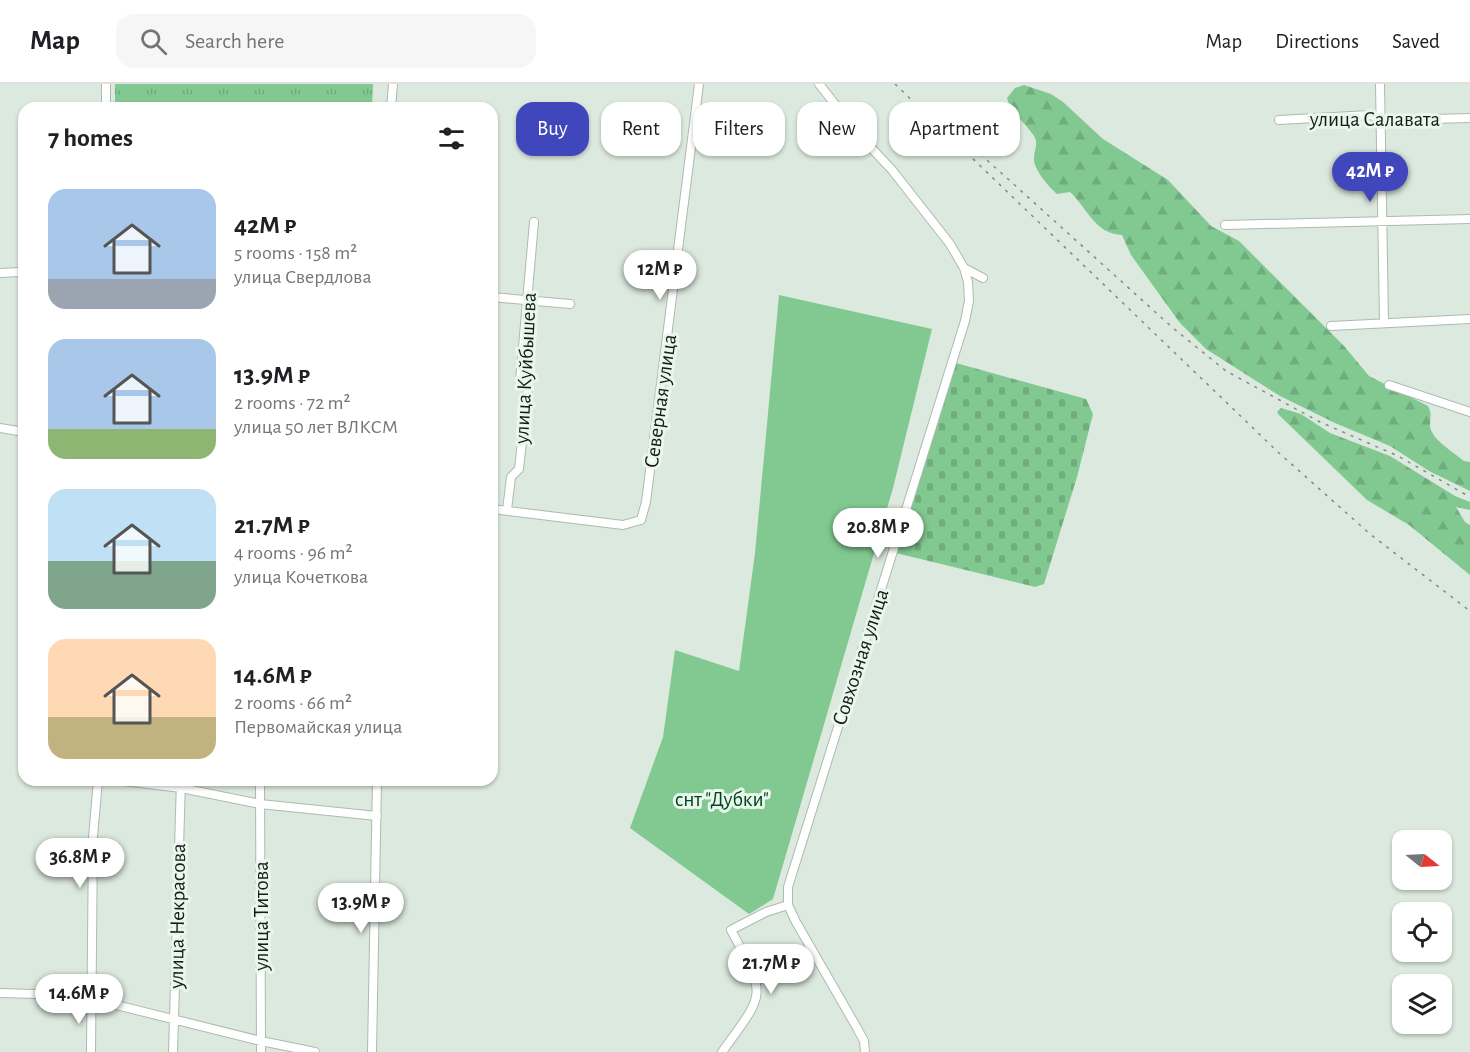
<!DOCTYPE html>
<html lang="en">
<head>
<meta charset="utf-8">
<style>
	:root { --surface:#fff; --page:#f6f6f6; --text:#202124; --muted:#757577; --line:#e0e0e0; --accent:#4046bb }
	body { margin:0; font-family:"Alegreya Sans",sans-serif; background:var(--page); color:var(--text); height:100vh; display:flex; flex-direction:column; font-size:22px; white-space:nowrap }
	* { box-sizing:border-box; margin:0 }
	p { font-size:20px; color:var(--muted) }
	.icon { flex:none; width:33px; height:33px; fill:none; stroke:currentColor; stroke-width:2; stroke-linecap:round; stroke-linejoin:round }
	.map { position:relative; flex:1; overflow:hidden }
	.sheet { position:absolute; left:18px; top:18px; width:480px; height:684px; display:flex; flex-direction:column; background:var(--surface); border-radius:18px; box-shadow:0 2px 4px #0004 }
	.sheet>* { flex:none }
	.guide { position:absolute; left:516px; top:18px; width:570px; height:54px; display:flex; gap:12px }
	.needle { width:39px; rotate:108deg }
	.tools { position:absolute; left:1392px; top:746px; display:grid; gap:12px }
	.tools a { display:grid; place-items:center; width:60px; height:60px; border-radius:12px; background:var(--surface); box-shadow:0 2px 4px #0004; font-size:30px }
	.price { position:absolute; translate:-50% -51px; padding:0 14px; border-radius:21px; background:#fff; color:#222; font-size:20px; line-height:39px; filter:drop-shadow(0 2px 3px #0008) }
	.price::after { content:''; position:absolute; left:50%; top:36px; width:18px; height:14px; margin-left:-9px; background:inherit; clip-path:polygon(0 0,100% 0,50% 100%) }
	.price.on { background:var(--accent); color:#fff }
	ul { padding:0; list-style:none }
	li { display:flex; align-items:center; gap:18px; height:150px; padding:0 30px }
	li span { display:grid; place-items:center; flex:none; width:168px; height:120px; border-radius:18px; color:#555 }
	li>.icon { margin-inline-start:auto }
	span .icon { width:72px; height:72px; fill:#fffc; stroke-width:1 }
	li b { font-size:26px }
	h2 { display:flex; justify-content:space-between; align-items:center; height:72px; padding:0 30px; font-size:26px }
	.tag { padding:0 21px; border-radius:18px; background:var(--surface); box-shadow:0 2px 4px #0004; font-size:21px; line-height:54px }
	.tag.on { background:var(--accent); color:#fff }
	header { display:flex; align-items:center; gap:36px; box-sizing:border-box; height:84px; padding:0 30px; background:var(--surface); border-bottom:2px solid var(--line) }
	header strong { font-size:28px }
	nav { display:flex; gap:33px; margin-inline-start:auto; font-size:21px }
	.search { width:420px; height:54px; background:var(--page); display:flex; align-items:center; gap:15px; box-sizing:border-box; padding:0 21px; border-radius:18px; color:var(--muted); font-size:22px }
	.map>svg:first-child { display:block }
	.forest { fill:url(#forest-firs) }
	.cemetery { fill:url(#cemetery-stones) }
	.park { fill:url(#park-tufts) }
	.garden { fill:#82c991 }
	.lines { fill:none; stroke-linecap:round; stroke-linejoin:round }
	.minor-casing { stroke:#aebab0; stroke-width:10 }
	.minor { stroke:#fff; stroke-width:8 }
	.rail { stroke:#818a82; stroke-width:1.5; stroke-dasharray:3 6; stroke-linecap:butt }
	.labels { text-anchor:middle; stroke-width:6; stroke-linejoin:round; paint-order:stroke }
	.street-label { font-size:21px; fill:#171b17; stroke:#e9f6eb }
	.park-label { font-size:21px; fill:#00451b; stroke:#e9f6eb }
</style>
</head>
<body>
<header>
<strong>Map</strong>
<div class="search"><svg class="icon" aria-label="search" viewBox="0 0 24 24"><circle cx="10" cy="10" r="6"/><path d="M15 15l6 6"/></svg>Search here</div>
<nav><a>Map</a><a>Directions</a><a>Saved</a></nav>
</header>
<div class="map">
<svg width="1470" height="968" viewBox="0 0 1470 968">
	<defs>
		<pattern id="forest-firs" width="22" height="20" patternUnits="userSpaceOnUse" patternTransform="scale(1.5)"><rect width="22" height="20" fill="#82c991"/><path d="M5 1l3.5 6h-7zM16 11l3.5 6h-7z" fill="#70ac7c"/></pattern>
		<pattern id="cemetery-stones" width="16" height="16" patternUnits="userSpaceOnUse" patternTransform="scale(1.5)"><rect width="16" height="16" fill="#82c991"/><path d="M2 7V4a2 2 0 0 1 4 0v3zM10 15v-3a2 2 0 0 1 4 0v3z" fill="#70ac7c"/></pattern>
		<pattern id="park-tufts" width="24" height="20" patternUnits="userSpaceOnUse" patternTransform="scale(1.5)"><rect width="24" height="20" fill="#82c991"/><path d="M3 7l-1-3M5 7V3M7 7l1-3M15 17l-1-3M17 17v-4M19 17l1-3" fill="none" stroke="#70ac7c"/></pattern>
	</defs>
	<rect width="100%" height="100%" fill="#dce9de"/>
	<path class="forest" d="M1024,1L1051,10L1063,18L1103,55L1168,96L1211,142L1239,157L1344,262L1369,292L1428,322C1432,330 1430,333 1430,341C1430,355 1455,369 1464,377L1470,378V407L1429,387L1390,362L1335,339L1280,312L1206,265L1180,239L1131,171L1122,151C1095,150 1088,125 1070,108L1057,110C1049,103 1034,86 1034,75C1034,66 1039,60 1034,52C1026,39 1011,30 1007,14L1015,4Z
		M1281,324L1301,330L1330,349L1390,372L1455,412L1470,418V426L1456,423L1465,438L1470,441V491L1409,441L1367,416L1279,331L1277,328Z"/>
	<path class="cemetery" d="M956,279L1086,315L1093,330L1077,393L1044,500L1035,503L896,469Z"/>
	<path class="park" d="M115,0H373L372,24H115Z"/>
	<path class="garden" d="M779,211L932,245L893,404L773,815L749,830L630,744L663,653L675,566L739,587L755,469Z"/>
	<g class="lines">
		<g class="minor-casing">
			<path id="minor" d="M819,0L861,53L892,86L950,160L964,184L968,198L969,217L965,237L788,803V821L796,838L857,944L864,957L865,968
				M1380,0L1384,238
				M106,24V0
				M391,24L393,0
				M1279,36L1370,31L1391,36L1470,34
				M1225,141L1470,135
				M964,184L983,194
				M0,189L20,188
				M492,213L570,220
				M1331,242L1470,235
				M1389,301L1470,328
				M0,344L24,348
				M492,425L623,441L641,436L646,418L699,0
				M507,426L511,393L519,385L528,304L525,298L520,297L534,138
				M116,696L181,704L260,720L377,732
				M260,696L261,968
				M0,909L69,911L92,915L261,957L315,968
				M91,968L93,753L98,696
				M173,968L181,696
				M372,968L377,696
				M722,968C766,907 767,914 731,846L766,828L788,821"/>
		</g>
		<use href="#minor" class="minor"/>
		<path class="rail" d="M895,0L1279,369L1370,450L1470,527
			M947,40L1173,244L1226,287L1320,338L1398,372L1470,413"/>
	</g>
	<g class="labels">
		<g class="street-label">
			<text x="1375" y="42">улица Салавата</text>
			<text transform="translate(525 284) rotate(-87)" y="7">улица Куйбышева</text>
			<text transform="translate(660 317) rotate(-82)" y="7">Северная улица</text>
			<text transform="translate(860 573) rotate(-72)" y="7">Совхозная улица</text>
			<text transform="translate(177 832) rotate(-89)" y="7">улица Некрасова</text>
			<text transform="translate(261 832) rotate(-90)" y="7">улица Титова</text>
		</g>
		<g class="park-label">
			<text x="722" y="722">снт "Дубки"</text>
		</g>
	</g>
</svg>
<div class="tools">
<a><svg class="needle" viewBox="-14 -14 28 28"><path d="M0-13l5 13h-10z" fill="#e53935"/><path d="M0 13l5-13h-10z" fill="#757577"/></svg></a>
<a><svg class="icon" aria-label="locate" viewBox="0 0 24 24"><circle cx="12" cy="12" r="6"/><path d="M12 2v4M12 18v4M2 12h4M18 12h4"/></svg></a>
<a><svg class="icon" aria-label="layers" viewBox="0 0 24 24"><path d="M12 4l9 5-9 5-9-5zM3 14l9 5 9-5"/></svg></a>
</div>
<b class="price on" style="left:1370px;top:119px">42M ₽</b>
<b class="price" style="left:660px;top:217px">12M ₽</b>
<b class="price" style="left:878px;top:475px">20.8M ₽</b>
<b class="price" style="left:80px;top:805px">36.8M ₽</b>
<b class="price" style="left:361px;top:850px">13.9M ₽</b>
<b class="price" style="left:771px;top:911px">21.7M ₽</b>
<b class="price" style="left:79px;top:941px">14.6M ₽</b>
<div class="guide">
<a class="tag on">Buy</a>
<a class="tag">Rent</a>
<a class="tag">Filters</a>
<a class="tag">New</a>
<a class="tag">Apartment</a>
</div>
<section class="sheet">
<h2>7 homes<svg class="icon" aria-label="filters" viewBox="0 0 24 24"><path d="M4 7h16M4 17h16"/><circle cx="9" cy="7" r="2"/><circle cx="15" cy="17" r="2"/></svg></h2>
<ul>
<li><span style="background:linear-gradient(#a9c7e8 75%,#9aa5b1 0)"><svg class="icon" aria-label="home" viewBox="0 0 24 24"><path d="M3 11l9-7 9 7M6 9v11h12V9"/></svg></span><div><b>42M ₽</b><p>5 rooms · 158 m²</p><p>улица Свердлова</p></div></li>
<li><span style="background:linear-gradient(#a9c7e8 75%,#8fb573 0)"><svg class="icon" aria-label="home" viewBox="0 0 24 24"><path d="M3 11l9-7 9 7M6 9v11h12V9"/></svg></span><div><b>13.9M ₽</b><p>2 rooms · 72 m²</p><p>улица 50 лет ВЛКСМ</p></div></li>
<li><span style="background:linear-gradient(#bfe0f5 60%,#7fa58c 0)"><svg class="icon" aria-label="home" viewBox="0 0 24 24"><path d="M3 11l9-7 9 7M6 9v11h12V9"/></svg></span><div><b>21.7M ₽</b><p>4 rooms · 96 m²</p><p>улица Кочеткова</p></div></li>
<li><span style="background:linear-gradient(#ffd9b3 65%,#c2b280 0)"><svg class="icon" aria-label="home" viewBox="0 0 24 24"><path d="M3 11l9-7 9 7M6 9v11h12V9"/></svg></span><div><b>14.6M ₽</b><p>2 rooms · 66 m²</p><p>Первомайская улица</p></div></li>
</ul>
</section>
</div>
</body>
</html>
